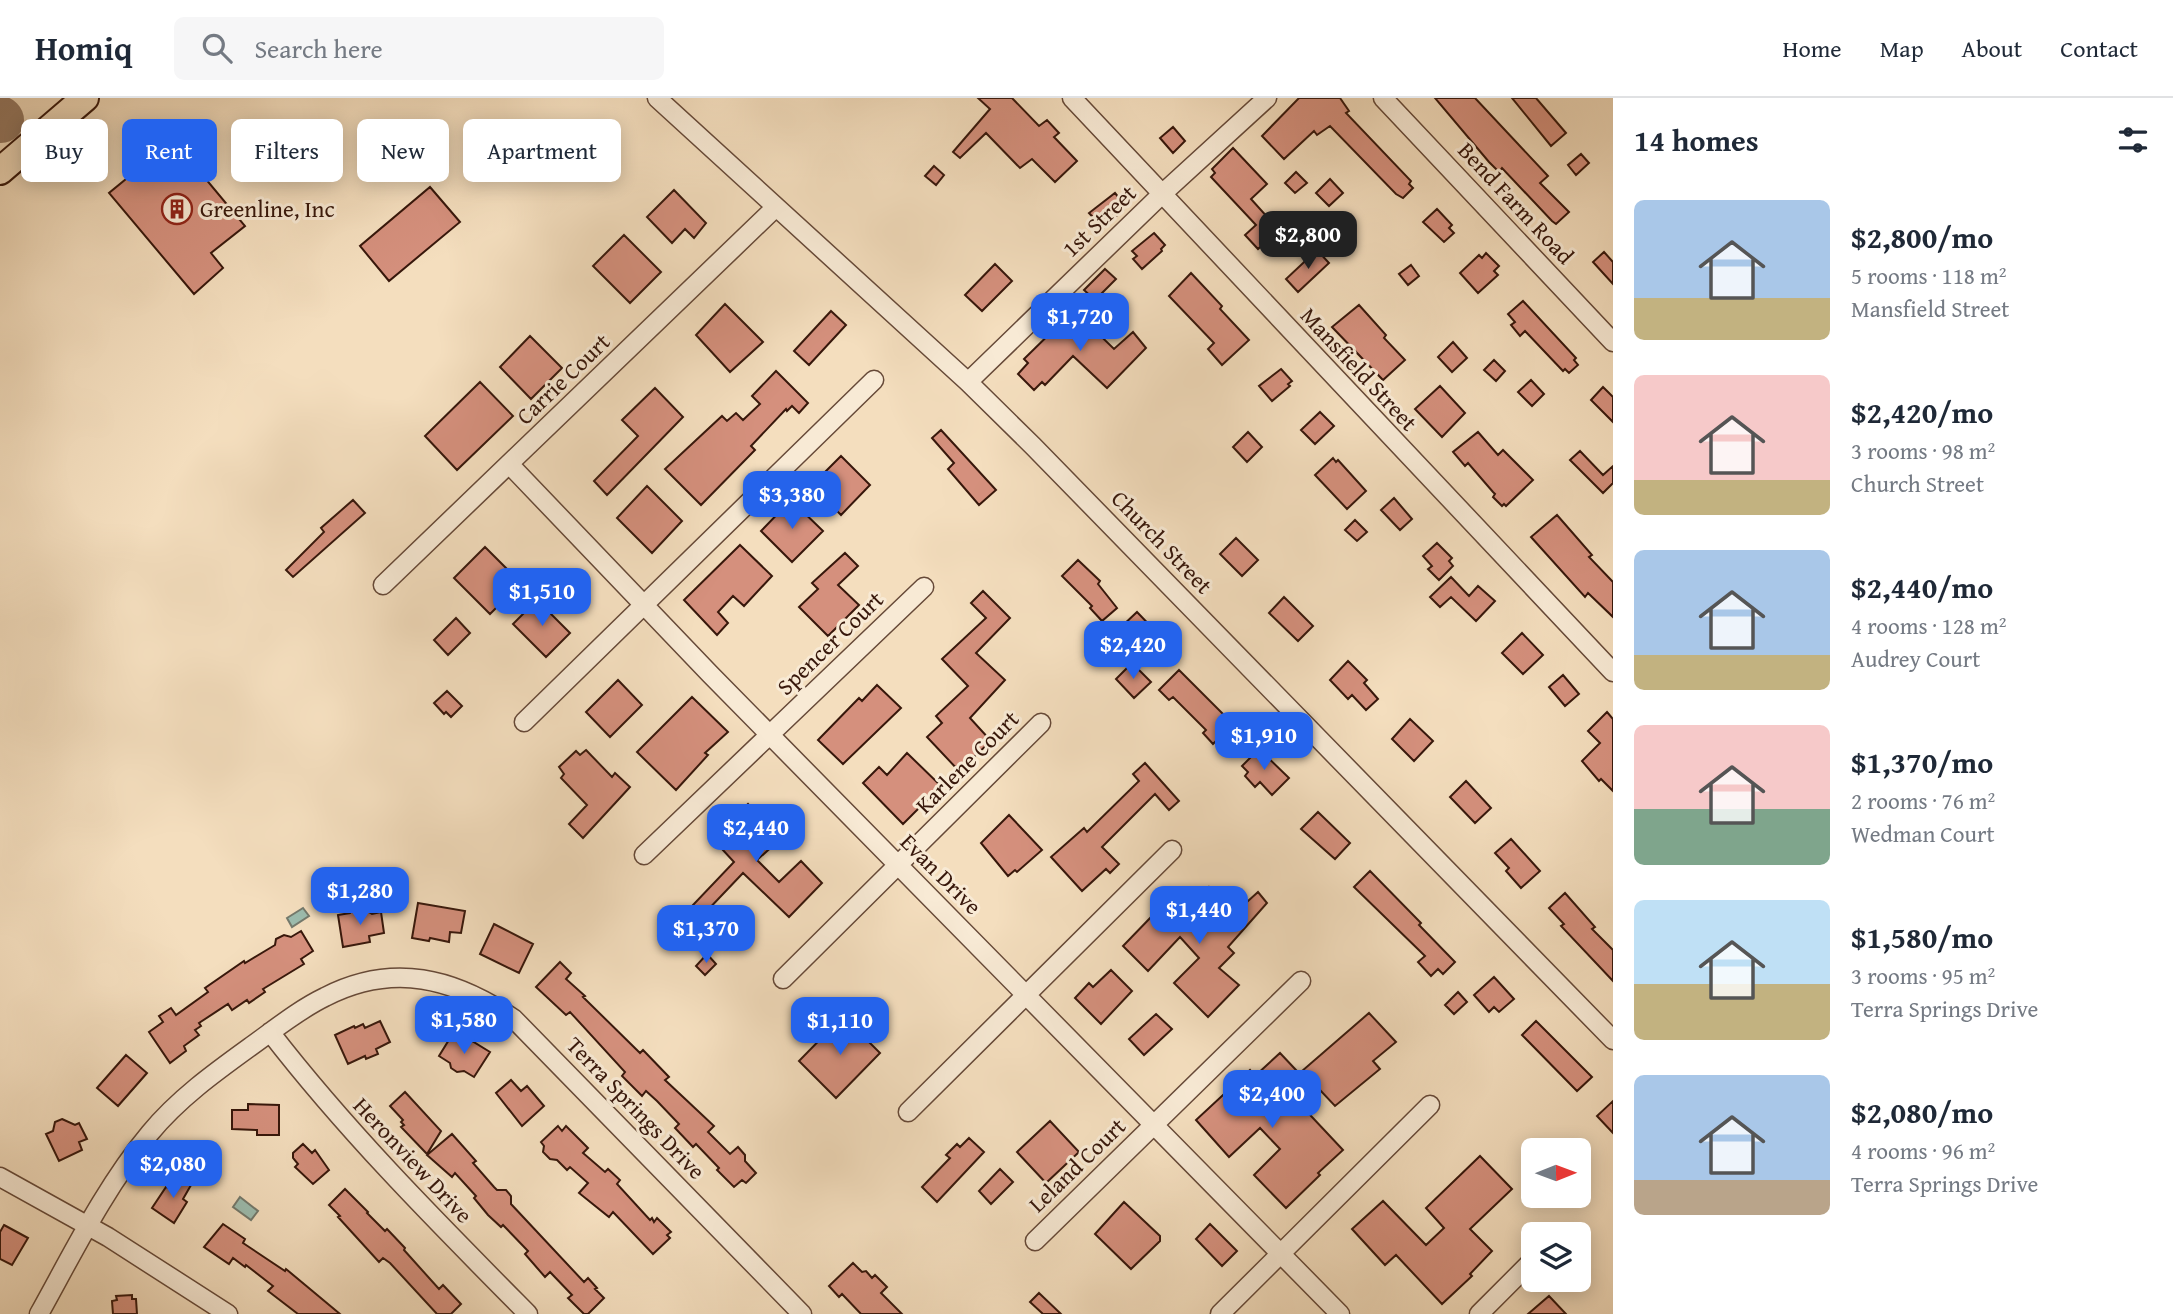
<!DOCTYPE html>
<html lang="en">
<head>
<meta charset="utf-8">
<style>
	:root { --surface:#fff; --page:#f6f6f7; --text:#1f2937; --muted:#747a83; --line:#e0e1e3; --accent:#2563eb }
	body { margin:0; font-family:"Gentium Book Plus",serif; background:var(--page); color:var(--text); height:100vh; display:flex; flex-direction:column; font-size:26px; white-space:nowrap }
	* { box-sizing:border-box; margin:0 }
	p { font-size:23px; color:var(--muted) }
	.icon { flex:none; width:38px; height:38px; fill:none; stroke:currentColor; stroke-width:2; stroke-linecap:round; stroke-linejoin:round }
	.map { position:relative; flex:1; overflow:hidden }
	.sheet { display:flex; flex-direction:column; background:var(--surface); width:560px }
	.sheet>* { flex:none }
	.guide { position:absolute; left:21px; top:21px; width:665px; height:63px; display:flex; gap:14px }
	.needle { width:46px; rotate:89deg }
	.fabs { position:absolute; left:1521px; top:1040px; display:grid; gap:14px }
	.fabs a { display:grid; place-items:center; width:70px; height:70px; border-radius:10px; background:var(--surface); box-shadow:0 4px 18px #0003; font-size:35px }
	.price { position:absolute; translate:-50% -60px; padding:0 16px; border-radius:14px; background:var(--accent); color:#fff; font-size:23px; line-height:46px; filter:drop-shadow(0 2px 4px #0008) }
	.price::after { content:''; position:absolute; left:50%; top:42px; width:21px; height:16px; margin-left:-10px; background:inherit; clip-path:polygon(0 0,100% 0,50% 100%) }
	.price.active { background:#222; color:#fff }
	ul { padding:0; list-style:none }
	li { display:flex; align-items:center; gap:21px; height:175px; padding:0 21px }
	li span { display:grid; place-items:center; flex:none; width:196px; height:140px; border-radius:10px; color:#555 }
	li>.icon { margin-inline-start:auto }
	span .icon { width:84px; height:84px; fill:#fffc; stroke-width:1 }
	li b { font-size:30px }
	h2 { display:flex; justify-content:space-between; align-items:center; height:84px; padding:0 21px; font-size:30px }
	.pill { padding:0 24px; border-radius:10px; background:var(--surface); box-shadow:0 4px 18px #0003; font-size:24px; line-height:63px }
	.pill.active { background:var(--accent); color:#fff }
	header { display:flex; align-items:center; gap:42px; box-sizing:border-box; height:98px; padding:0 35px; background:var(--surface); border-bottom:2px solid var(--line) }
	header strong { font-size:33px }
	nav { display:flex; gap:38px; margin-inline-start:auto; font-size:24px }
	.search { width:490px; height:63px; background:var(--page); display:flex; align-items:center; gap:18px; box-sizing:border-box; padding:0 24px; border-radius:10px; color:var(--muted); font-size:26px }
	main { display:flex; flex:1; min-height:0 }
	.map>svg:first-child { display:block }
	.water { fill:#9cbcae; stroke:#747a6d; stroke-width:2 }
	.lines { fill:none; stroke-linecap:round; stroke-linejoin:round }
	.taxiway { stroke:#967a64; stroke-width:46 }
	.building { fill:#d5907d; stroke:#37170b; stroke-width:2 }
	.street-casing { stroke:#664938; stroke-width:21 }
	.primary-casing { stroke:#37170b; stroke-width:30 }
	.street { stroke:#f8ead5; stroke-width:18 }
	.primary { stroke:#f4debe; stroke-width:26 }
	.labels { text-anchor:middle; stroke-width:6; stroke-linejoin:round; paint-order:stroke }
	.street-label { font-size:23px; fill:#37170b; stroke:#f8ead5 }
	.poi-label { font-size:23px; fill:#37170b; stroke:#f8ead5; text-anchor:start }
</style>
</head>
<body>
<header>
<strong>Homiq</strong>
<div class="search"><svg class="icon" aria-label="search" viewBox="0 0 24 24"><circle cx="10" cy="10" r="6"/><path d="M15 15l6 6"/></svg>Search here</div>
<nav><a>Home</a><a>Map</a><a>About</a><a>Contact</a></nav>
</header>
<main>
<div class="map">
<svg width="1613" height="1216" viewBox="0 0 1613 1216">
	<rect width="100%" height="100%" fill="#f4debe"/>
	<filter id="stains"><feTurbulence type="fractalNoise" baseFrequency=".00286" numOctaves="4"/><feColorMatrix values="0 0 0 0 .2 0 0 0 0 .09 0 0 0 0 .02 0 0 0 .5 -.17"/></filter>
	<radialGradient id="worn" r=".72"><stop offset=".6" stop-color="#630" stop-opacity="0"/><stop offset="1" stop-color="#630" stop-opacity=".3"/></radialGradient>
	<path class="water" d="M303,810L309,818L292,829L287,820Z
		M240,1099L258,1113L251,1122L233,1109Z"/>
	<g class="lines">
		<path class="taxiway" d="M0,21L1,22"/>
	</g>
	<path class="building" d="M978,0H1012L1039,28L1047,22L1059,35L1054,39L1077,63L1055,84L1032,61L1020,70L986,35L960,60L953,54L990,11Z
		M1299,0H1340L1349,13L1346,15L1411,83L1409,86L1413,90L1403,100L1396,96L1330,28L1317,37L1314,33L1284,61L1262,38Z
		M1435,0H1475L1548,78L1540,85L1569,114L1556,126L1552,123L1502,70L1499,74L1489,64Z
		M1512,0H1536L1566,35L1551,48Z
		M1173,29L1185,43L1173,55L1160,40Z
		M170,38L245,128L211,155L223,170L194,196L109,95L137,72L135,68Z
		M1233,50L1267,86L1251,101L1279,132L1258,151L1245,137L1256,127L1211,79L1215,75L1212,71Z
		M1581,56L1589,65L1576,77L1568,67Z
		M934,68L944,77L936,87L925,78Z
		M1296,74L1307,85L1295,95L1285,85Z
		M1330,81L1343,95L1329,108L1316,95Z
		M430,89L460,124L389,183L360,148Z
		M674,92L706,125L694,140L685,131L672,145L647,119Z
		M1115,95L1124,106L1121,110L1123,112L1103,130L1089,115Z
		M1437,111L1452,127L1449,130L1454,135L1444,144L1423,124Z
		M1339,118L1350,130L1337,142L1326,130Z
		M1154,135L1165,147L1161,151L1162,153L1142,171L1133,161L1137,158L1132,153Z
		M624,137L661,174L630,205L593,168Z
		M1317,152L1329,165L1298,194L1286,181Z
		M1604,154L1613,164V186L1593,164Z
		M1486,155L1499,168L1494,173L1498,177L1478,195L1460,175L1479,157L1482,160Z
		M995,166L1012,183L982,213L965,197Z
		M1411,167L1419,178L1408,187L1399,176Z
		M1105,171L1116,181L1095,202L1084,192Z
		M1191,175L1222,208L1220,211L1249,242L1222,267L1208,251L1214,245L1169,198Z
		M1523,203L1576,260L1574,262L1578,267L1569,275L1565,271L1563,273L1525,233L1520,238L1511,227L1515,224L1508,216Z
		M725,206L763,244L730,274L696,237Z
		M1359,207L1386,237L1384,240L1405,262L1383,282L1332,229Z
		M1074,212L1114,251L1133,234L1146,250L1107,290L1073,258L1045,287L1042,284L1034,292L1018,276L1028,265L1024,261Z
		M831,213L846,227L809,267L794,253Z
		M530,238L562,270L531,301L500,269Z
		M1453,244L1467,260L1452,274L1438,259Z
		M1494,262L1505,273L1496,283L1484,272Z
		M1281,271L1292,283L1288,286L1290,288L1272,303L1259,288Z
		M776,273L808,305L799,315L792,308L787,313L786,311L751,348L755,352L701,407L665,371L722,318L727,323L736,315L743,322L760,306L752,298Z
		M1531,282L1544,296L1532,308L1518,294Z
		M480,284L513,318L457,372L425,338Z
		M1440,288L1465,315L1442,339L1415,311Z
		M1603,289L1613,299V324L1591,302Z
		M655,290L683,319L607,397L594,383L638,338L622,322Z
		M1320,314L1334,328L1315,346L1301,332Z
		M941,332L996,392L979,407L948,371L954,365L932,340Z
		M1248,334L1262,349L1247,364L1233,349Z
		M1478,334L1498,357L1503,352L1533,382L1506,408L1504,406L1502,408L1493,399L1495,396L1493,394L1468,365L1465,368L1453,354Z
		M1580,353L1603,377L1613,368V385L1603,395L1570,362Z
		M841,358L870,387L841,417L812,387Z
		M1333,360L1336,364L1338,362L1366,393L1347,411L1315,377Z
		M647,388L682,423L652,455L617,420Z
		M1394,400L1412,421L1400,432L1381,412Z
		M353,402L365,415L293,479L286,472L324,434L321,430Z
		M791,402L823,433L792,464L761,433Z
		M1557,417L1592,457L1589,459L1613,484V519L1588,495L1585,499L1531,439Z
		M1355,422L1367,434L1357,443L1345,432Z
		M1236,440L1258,462L1242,478L1220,456Z
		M1437,445L1452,460L1449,463L1453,468L1439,482L1428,471L1432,468L1423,458Z
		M740,447L772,478L744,508L733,498L718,514L728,525L717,537L684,502Z
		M485,449L517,481L500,498L504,502L490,516L454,480Z
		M845,455L858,468L838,487L859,507L828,538L799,509L818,491L812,485Z
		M1078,462L1100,483L1098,486L1117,510L1102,523L1090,510L1092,508L1062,478Z
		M1451,479L1469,498L1478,488L1495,503L1476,523L1451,499L1440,509L1430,499Z
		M983,493L1010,520L976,555L1005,582L970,620L991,643L959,673L927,639L942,625L936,618L968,588L942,561L986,520L971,505Z
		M1284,499L1313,528L1298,543L1269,515Z
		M537,502L570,535L546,559L513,526Z
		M1137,514L1161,539L1144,555L1120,530Z
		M456,520L470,535L448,557L434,542Z
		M1522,535L1543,557L1523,576L1502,555Z
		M1348,563L1367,582L1364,585L1378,601L1366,612L1352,597L1348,601L1330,582Z
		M1132,565L1151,584L1134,600L1116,581Z
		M1179,572L1233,626L1213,646L1203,635L1206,632L1173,599L1169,602L1159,592Z
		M1563,577L1579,596L1565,608L1549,589Z
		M618,582L642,607L610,639L586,614Z
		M877,587L901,610L843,666L818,642L859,600L862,603Z
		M447,593L462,608L451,619L446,614L444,616L434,605Z
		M692,599L728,634L705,655L708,657L676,692L637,654Z
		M1607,614L1613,621V693L1601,681L1599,683L1582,663L1600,645L1588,633Z
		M1410,621L1433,643L1414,663L1392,641Z
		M1259,651L1289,680L1272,697L1260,684L1255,689L1245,678L1248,674L1242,668Z
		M586,652L612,679L615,675L630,689L583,740L569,726L587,707L561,680L564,676L559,669L576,653L580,657Z
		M907,655L941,688L903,726L863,685L879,669L887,677Z
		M1145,665L1179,703L1169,712L1155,696L1102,749L1119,766L1110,775L1106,771L1082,793L1051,759L1084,730L1087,734L1139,683L1133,676Z
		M1466,683L1491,710L1475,725L1450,699Z
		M748,706L779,739L773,744L775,746L757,762L779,784L801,763L822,785L789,819L743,775L703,817L693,807L734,764L710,738L741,709L743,711Z
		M1318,714L1350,745L1335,761L1301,731Z
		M1009,717L1042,752L1017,774L1015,772L1008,778L981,745Z
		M1511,741L1540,773L1521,790L1506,773L1509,770L1495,755Z
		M1370,773L1421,825L1419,827L1455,864L1443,876L1438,871L1431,878L1418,864L1425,858L1354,789Z
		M1209,789L1236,814L1258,794L1267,805L1228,849L1234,855L1219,870L1239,887L1208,919L1174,885L1199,860L1180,839L1148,873L1123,848L1154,816L1170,831Z
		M1565,795L1595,829L1592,831L1613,852V883L1561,828L1564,826L1549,810Z
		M418,805L465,813L461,835L450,834L449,844L430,840L429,843L412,840Z
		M361,809L372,816L381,814L384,835L369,838L370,844L343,849L338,817L350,815L353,811Z
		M494,826L533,846L519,875L480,856Z
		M301,833L313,853L301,861L304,866L263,891L265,894L249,905L247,902L232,912L228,906L199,925L201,928L195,932L199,937L184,948L186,953L170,965L149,934L163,924L159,918L171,910L176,917L208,894L205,890L244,863L245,865L275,847L276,841L284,837L291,839Z
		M707,856L716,866L705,877L696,868Z
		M560,864L571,875L566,881L585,898L583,899L640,955L643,952L669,979L665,982L714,1028L708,1034L730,1056L738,1049L745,1057V1063L756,1075L746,1085L742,1082L734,1089L717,1072L719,1070L696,1046L693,1049L675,1030L679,1026L657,1003L646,993L642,998L622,978L625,974L570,914L566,917L536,889Z
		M1111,872L1132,893L1101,926L1075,900L1089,885L1093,889Z
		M1494,879L1514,901L1499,914L1494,909L1489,914L1474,897Z
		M1458,894L1467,904L1454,916L1445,907Z
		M1369,915L1396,944L1373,963L1380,971L1335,1008L1302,973Z
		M1156,916L1172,931L1144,957L1129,941Z
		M843,918L880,955L836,1000L799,963Z
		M380,923L390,944L376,951L378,956L366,961L365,958L348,966L335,937L354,928L355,930L363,926L365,930Z
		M1536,923L1592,979L1577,993L1522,937Z
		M452,937L464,945L467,940L490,954L474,979L464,973L457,974L451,970L450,965L439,958Z
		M1280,955L1296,972L1281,986L1343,1052L1318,1075L1320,1077L1286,1110L1254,1077L1280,1051L1260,1030L1229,1059L1196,1022L1250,972L1255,978Z
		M126,957L147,975L118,1008L97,990Z
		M511,982L521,993L527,988L544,1008L522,1028L496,995Z
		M405,994L441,1033L427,1056L401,1029L404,1027L401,1024L403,1022L390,1008Z
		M1613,1003V1035L1597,1018Z
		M248,1006L279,1007V1037H257V1032L232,1031V1012H248Z
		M62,1021L75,1027L79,1025L87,1041L79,1044L82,1052L59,1063L46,1036L53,1033L55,1024Z
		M1050,1023L1079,1054L1046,1085L1017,1054Z
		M558,1028L562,1033L566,1028L588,1050L583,1055L605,1074L608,1071L620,1082L617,1086L650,1122L652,1120L654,1124L657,1120L671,1134L667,1137L670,1140L653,1156L613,1114L609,1119L579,1095L588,1085L570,1069L567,1072L557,1062L550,1061L543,1054L544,1048L541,1044Z
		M452,1036L476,1063L473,1065L494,1089L497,1092H506L511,1098V1106L584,1184L588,1180L597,1190L595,1191L604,1200L588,1216H584L568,1200L572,1197L550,1174L545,1179L525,1156L528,1153L503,1127L501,1129L488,1117L474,1100L476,1098L455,1075L452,1079L427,1057Z
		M969,1040L984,1054L937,1104L922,1089L950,1060L946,1057L957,1046L960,1049Z
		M303,1046L312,1055L315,1052L329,1072L313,1086L295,1069L298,1066L293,1060V1055Z
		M1480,1058L1512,1091L1470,1131L1492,1153L1470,1176L1472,1178L1442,1206L1396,1157L1385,1167L1352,1131L1383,1103L1426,1147L1444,1130L1426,1110Z
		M1000,1071L1013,1084L991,1106L979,1093Z
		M177,1078L191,1087L183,1101L187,1104L174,1125L152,1110L166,1089L169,1090Z
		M345,1091L368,1114L367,1115L385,1133L387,1131L405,1150L404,1152L439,1191L443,1187L461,1206L451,1216H437L390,1165L383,1160L379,1164L338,1119L340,1118L329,1107Z
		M1124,1104L1160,1138V1143L1131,1171L1095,1136Z
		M223,1126L245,1141L243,1145L285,1173L286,1171L340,1216H298L268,1193L273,1188L246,1167L245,1169L233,1160L229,1166L204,1149Z
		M1210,1126L1237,1153L1222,1168L1196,1141Z
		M4,1127L28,1140L12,1167L0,1161V1134Z
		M853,1165L862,1174L866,1173L872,1180L875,1177L887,1189L881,1195L902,1216H861L842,1196L839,1199L829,1188Z
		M1039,1195L1061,1216H1043L1030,1204Z
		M132,1197V1201H136L137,1216H113L112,1203L117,1202L116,1198Z
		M1549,1198L1566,1216H1528Z"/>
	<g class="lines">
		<g class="street-casing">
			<path id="street" d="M657,0L968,284L1033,348L1613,942
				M1072,0L1613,574
				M1383,0L1613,244
				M968,284L1162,96L1267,0
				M510,367L710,576L1340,1216
				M383,487L776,109
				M524,624L874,282
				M644,757L924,489
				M783,881L1041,625
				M270,934C348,1035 438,1125 528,1216
				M908,1014L1172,752
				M0,1079L108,1139L228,1216
				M1035,1143L1301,883
				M39,1216C73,1155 105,1089 150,1035C178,1001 214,975 250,949C274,932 298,912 325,899C393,864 454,880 514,921L802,1216
				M1220,1216L1430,1007
				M1479,1216L1533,1162"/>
		</g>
		<g class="primary-casing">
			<path id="primary" d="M0,73L85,0"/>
		</g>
		<use href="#street" class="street"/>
		<use href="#primary" class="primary"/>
	</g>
	<defs>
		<g id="building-ring" transform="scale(1.575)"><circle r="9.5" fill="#f8ead5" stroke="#8f2418" stroke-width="1.5"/><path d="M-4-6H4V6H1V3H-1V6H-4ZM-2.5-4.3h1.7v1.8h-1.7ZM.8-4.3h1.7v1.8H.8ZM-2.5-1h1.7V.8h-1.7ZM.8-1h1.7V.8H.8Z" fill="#8f2418"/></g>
	</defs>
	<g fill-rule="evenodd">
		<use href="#building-ring" x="177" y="111"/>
	</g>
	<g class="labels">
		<g class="street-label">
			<text transform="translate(1516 105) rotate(47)" y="8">Bend Farm Road</text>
			<text transform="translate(1099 123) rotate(-44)" y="8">1st Street</text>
			<text transform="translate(1359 271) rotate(47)" y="8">Mansfield Street</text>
			<text transform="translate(563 281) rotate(-44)" y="8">Carrie Court</text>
			<text transform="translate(1162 444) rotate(46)" y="8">Church Street</text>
			<text transform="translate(830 545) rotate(-44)" y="8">Spencer Court</text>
			<text transform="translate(967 664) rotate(-45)" y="8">Karlene Court</text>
			<text transform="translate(941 776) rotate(45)" y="8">Evan Drive</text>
			<text transform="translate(636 1010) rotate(46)" y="8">Terra Springs Drive</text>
			<text transform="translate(413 1062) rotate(47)" y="8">Heronview Drive</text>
			<text transform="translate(1077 1067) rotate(-44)" y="8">Leland Court</text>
		</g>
		<g class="poi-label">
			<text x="200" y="119">Greenline, Inc</text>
		</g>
	</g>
	<rect width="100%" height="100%" filter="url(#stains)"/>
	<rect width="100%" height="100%" fill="url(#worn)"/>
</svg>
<div class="fabs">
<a><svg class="needle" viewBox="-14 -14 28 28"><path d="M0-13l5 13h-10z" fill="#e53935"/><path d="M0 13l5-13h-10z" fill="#747a83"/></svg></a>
<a><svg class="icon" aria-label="layers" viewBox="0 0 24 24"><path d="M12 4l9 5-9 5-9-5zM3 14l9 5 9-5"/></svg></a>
</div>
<b class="price active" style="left:1308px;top:173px">$2,800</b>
<b class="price" style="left:1080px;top:255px">$1,720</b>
<b class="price" style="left:792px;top:433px">$3,380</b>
<b class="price" style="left:542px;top:530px">$1,510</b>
<b class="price" style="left:1133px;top:583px">$2,420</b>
<b class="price" style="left:1264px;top:674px">$1,910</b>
<b class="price" style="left:756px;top:766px">$2,440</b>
<b class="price" style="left:360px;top:829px">$1,280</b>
<b class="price" style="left:1199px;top:848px">$1,440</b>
<b class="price" style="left:706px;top:867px">$1,370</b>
<b class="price" style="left:464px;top:958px">$1,580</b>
<b class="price" style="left:840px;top:959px">$1,110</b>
<b class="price" style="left:1272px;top:1032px">$2,400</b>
<b class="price" style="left:173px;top:1102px">$2,080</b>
<div class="guide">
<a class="pill">Buy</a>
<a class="pill active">Rent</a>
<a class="pill">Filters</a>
<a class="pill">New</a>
<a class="pill">Apartment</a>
</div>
</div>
<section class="sheet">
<h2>14 homes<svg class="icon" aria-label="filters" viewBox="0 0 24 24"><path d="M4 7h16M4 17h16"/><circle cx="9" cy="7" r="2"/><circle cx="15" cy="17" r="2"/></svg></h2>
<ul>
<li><span style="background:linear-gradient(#a9c7e8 70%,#c2b280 0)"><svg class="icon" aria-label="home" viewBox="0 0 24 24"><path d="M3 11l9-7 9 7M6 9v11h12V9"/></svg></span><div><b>$2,800/mo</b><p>5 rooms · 118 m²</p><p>Mansfield Street</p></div></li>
<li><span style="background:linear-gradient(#f6c9c9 75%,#c2b280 0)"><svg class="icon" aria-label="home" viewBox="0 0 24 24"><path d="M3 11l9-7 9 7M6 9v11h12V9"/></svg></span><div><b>$2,420/mo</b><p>3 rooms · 98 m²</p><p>Church Street</p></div></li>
<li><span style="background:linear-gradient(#a9c7e8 75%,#c2b280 0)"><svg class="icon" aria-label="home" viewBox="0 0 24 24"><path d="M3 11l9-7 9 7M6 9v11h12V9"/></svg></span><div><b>$2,440/mo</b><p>4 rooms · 128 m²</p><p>Audrey Court</p></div></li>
<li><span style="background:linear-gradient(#f6c9c9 60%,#7fa58c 0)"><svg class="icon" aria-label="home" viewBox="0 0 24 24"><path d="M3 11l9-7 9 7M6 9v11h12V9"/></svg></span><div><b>$1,370/mo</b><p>2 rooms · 76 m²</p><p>Wedman Court</p></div></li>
<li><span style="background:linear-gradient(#bfe0f5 60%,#c2b280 0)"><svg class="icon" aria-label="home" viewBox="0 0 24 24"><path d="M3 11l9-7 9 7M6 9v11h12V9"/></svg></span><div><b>$1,580/mo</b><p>3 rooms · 95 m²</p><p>Terra Springs Drive</p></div></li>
<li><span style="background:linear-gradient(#a9c7e8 75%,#b9a48a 0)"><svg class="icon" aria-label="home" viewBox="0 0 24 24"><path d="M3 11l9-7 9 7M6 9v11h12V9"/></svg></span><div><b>$2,080/mo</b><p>4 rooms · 96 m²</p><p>Terra Springs Drive</p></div></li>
</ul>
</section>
</main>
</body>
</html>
